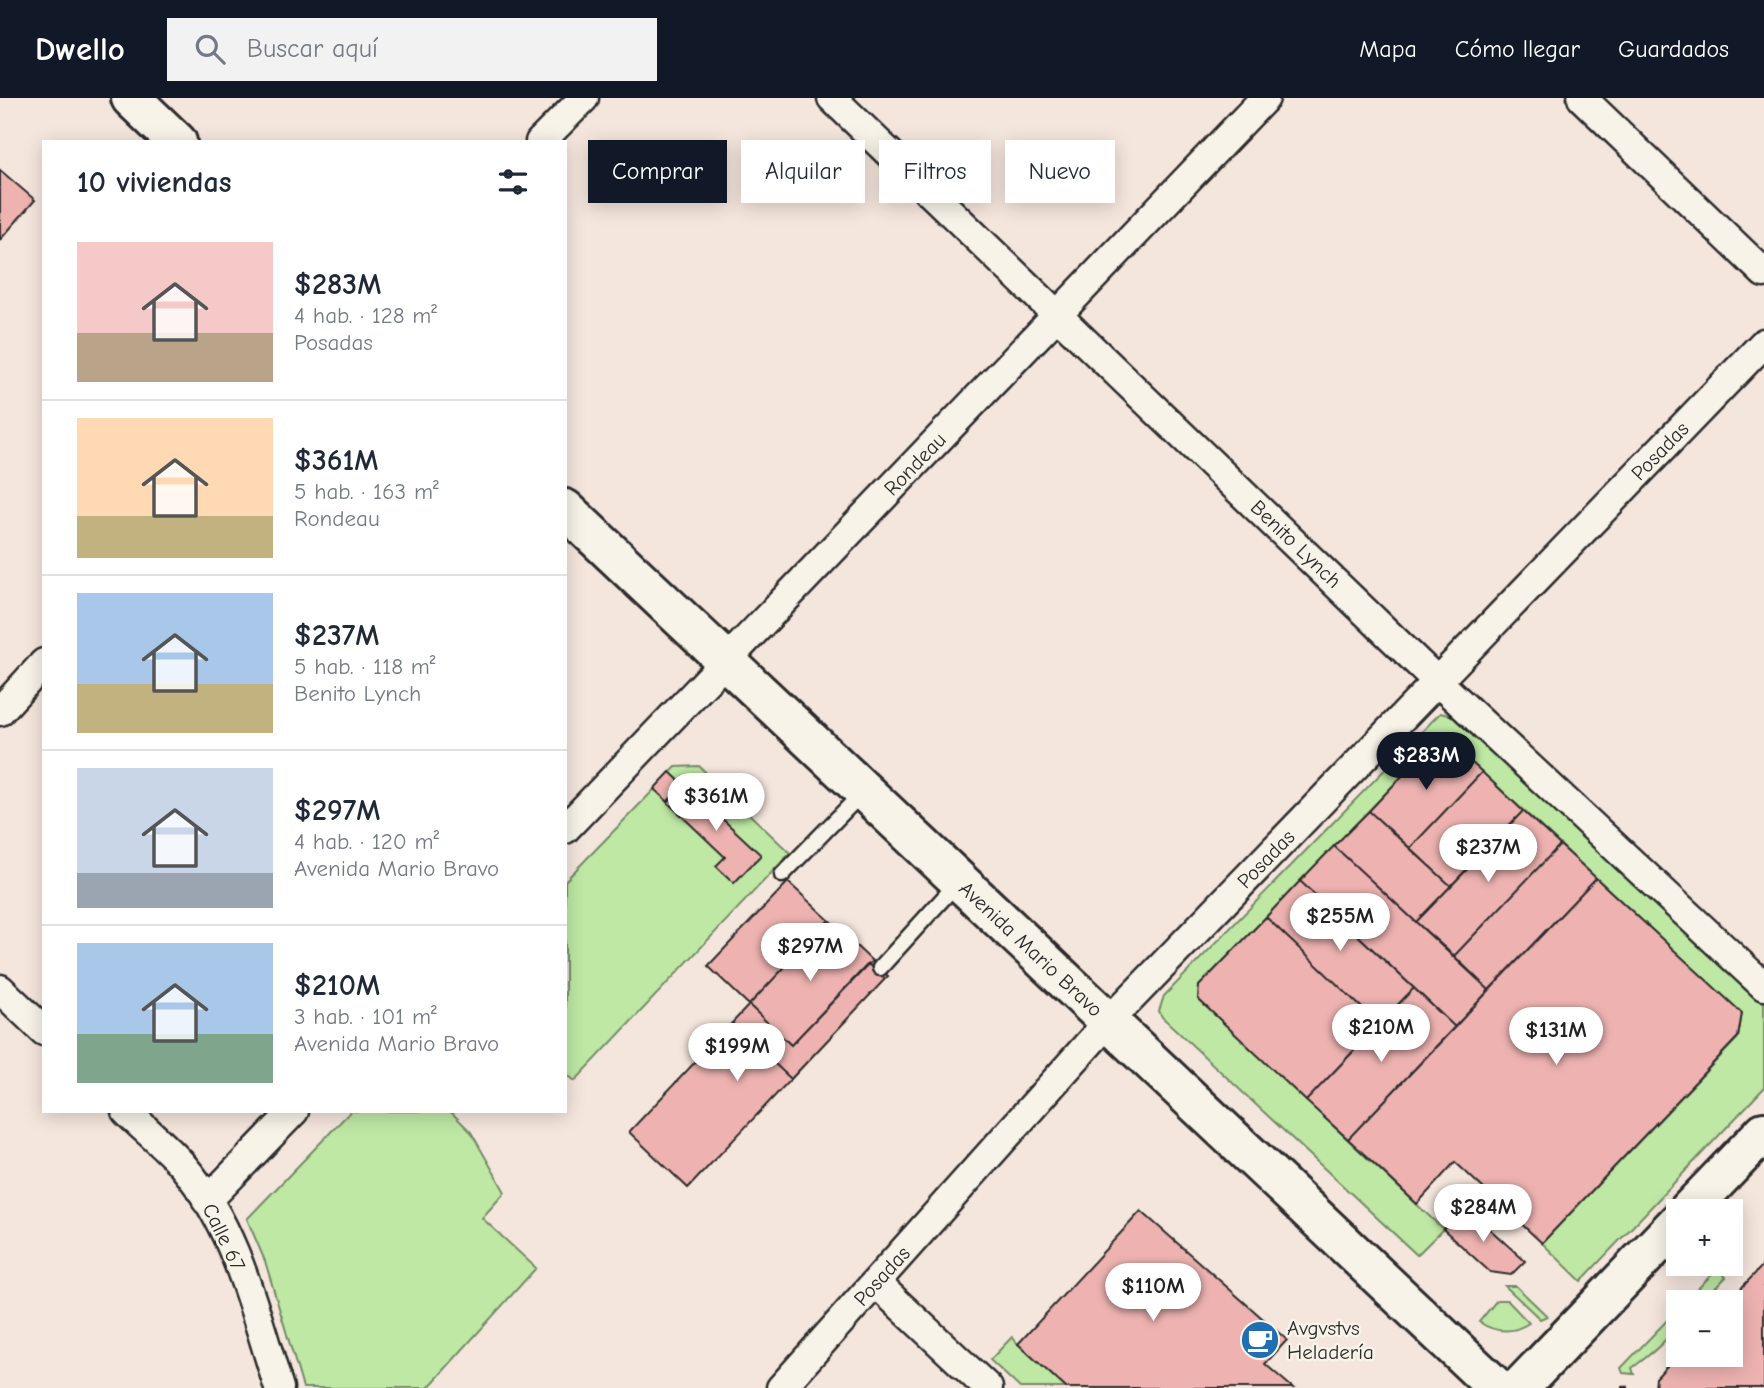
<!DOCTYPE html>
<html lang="es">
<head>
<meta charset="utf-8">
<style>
	:root { --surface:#fff; --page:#f2f2f3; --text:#1f2937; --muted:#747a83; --line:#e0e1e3; --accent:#111827 }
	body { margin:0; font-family:"Comic Neue",sans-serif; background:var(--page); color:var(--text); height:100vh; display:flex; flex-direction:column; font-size:26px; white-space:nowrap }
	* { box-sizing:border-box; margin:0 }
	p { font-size:23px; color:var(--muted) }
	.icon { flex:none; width:38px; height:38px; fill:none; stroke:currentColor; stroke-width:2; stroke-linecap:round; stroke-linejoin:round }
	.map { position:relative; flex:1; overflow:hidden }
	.drawer { position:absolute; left:42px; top:42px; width:525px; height:973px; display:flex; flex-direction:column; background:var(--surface); border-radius:0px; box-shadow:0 4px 18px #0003 }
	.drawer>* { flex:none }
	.banner { position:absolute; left:588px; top:42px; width:665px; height:63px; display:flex; gap:14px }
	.controls { position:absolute; left:1666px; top:1101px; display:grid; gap:14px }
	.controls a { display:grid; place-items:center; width:77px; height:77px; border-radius:0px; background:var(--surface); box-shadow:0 4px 18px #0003; font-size:35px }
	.price { position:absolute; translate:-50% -60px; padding:0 16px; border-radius:24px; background:#fff; color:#222; font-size:23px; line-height:46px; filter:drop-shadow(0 2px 4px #0008) }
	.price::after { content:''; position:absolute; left:50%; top:42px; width:21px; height:16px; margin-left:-10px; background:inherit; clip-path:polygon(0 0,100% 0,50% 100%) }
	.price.selected { background:var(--accent); color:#fff }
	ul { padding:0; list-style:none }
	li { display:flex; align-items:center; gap:21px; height:175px; padding:0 35px }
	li+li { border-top:2px solid var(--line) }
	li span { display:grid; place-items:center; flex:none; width:196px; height:140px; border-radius:0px; color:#555 }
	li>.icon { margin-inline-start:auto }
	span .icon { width:84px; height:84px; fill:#fffc; stroke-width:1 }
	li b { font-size:30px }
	h2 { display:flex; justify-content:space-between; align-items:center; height:84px; padding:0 35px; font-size:30px }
	.tag { padding:0 24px; border-radius:0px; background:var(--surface); box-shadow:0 4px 18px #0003; font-size:24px; line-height:63px }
	.tag.selected { background:var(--accent); color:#fff }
	header { display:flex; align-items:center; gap:42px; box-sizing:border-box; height:98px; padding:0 35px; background:var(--accent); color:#fff }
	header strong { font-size:33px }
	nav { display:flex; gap:38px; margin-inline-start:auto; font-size:24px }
	.search { width:490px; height:63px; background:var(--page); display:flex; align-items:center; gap:18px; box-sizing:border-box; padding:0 24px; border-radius:0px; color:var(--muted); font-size:26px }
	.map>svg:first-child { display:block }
	.green { fill:#bee8a4; stroke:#748a68; stroke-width:2 }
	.building { fill:#eeb3b1; stroke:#2b2b2b; stroke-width:2 }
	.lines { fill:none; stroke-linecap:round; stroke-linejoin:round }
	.lane-casing { stroke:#2b2b2b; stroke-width:19 }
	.street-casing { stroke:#2b2b2b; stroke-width:33 }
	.secondary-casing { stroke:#2b2b2b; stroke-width:44 }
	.path { stroke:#2b2b2b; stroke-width:4.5; stroke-dasharray:7 5; stroke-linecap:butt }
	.lane { stroke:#f7f3e8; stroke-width:14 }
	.street { stroke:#f7f3e8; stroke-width:28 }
	.secondary { stroke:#f7f3e8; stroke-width:38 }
	.labels { text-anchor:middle; stroke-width:5; stroke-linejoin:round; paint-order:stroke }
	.street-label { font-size:21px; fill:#2b2b2b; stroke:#f7f3e8 }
	.poi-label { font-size:21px; fill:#2b2b2b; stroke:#f7f3e8; text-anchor:start }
</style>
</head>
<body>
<header>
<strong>Dwello</strong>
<div class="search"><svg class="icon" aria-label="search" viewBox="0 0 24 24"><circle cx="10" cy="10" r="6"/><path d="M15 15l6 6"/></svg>Buscar aquí</div>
<nav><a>Mapa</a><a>Cómo llegar</a><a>Guardados</a></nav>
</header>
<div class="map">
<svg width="1764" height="1290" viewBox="0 0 1764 1290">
	<rect width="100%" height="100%" fill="#f5e6dd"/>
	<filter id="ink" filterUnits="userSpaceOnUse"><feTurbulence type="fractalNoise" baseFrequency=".0143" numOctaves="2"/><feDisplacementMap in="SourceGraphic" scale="14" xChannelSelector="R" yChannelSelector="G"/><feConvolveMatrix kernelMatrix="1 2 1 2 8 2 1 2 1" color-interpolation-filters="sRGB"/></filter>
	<g filter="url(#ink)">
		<path class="green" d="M1440,615L1459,619L1764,904V990L1581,1183L1542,1145L1738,940L1742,915L1442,637L1199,888L1198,901L1443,1131L1417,1157L1162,919L1159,913L1164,898Z
			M699,668L790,755L575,983L565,975V783L676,669Z
			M351,1013H450L471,1034L505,1094L482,1120L536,1170L428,1290H303L265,1163L247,1121Z
			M1717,1171L1726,1179L1702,1204H1685Z
			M1505,1188H1516L1547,1218L1540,1221Z
			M1497,1202H1507L1529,1225C1512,1236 1496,1235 1479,1224Z
			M1678,1211C1678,1238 1652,1255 1632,1270L1634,1276L1623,1275L1621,1270Z
			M1012,1239L1018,1246L1066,1290H1020L990,1262Z"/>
		<path class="building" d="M0,72L35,102L0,142Z
			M1441,637L1482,674L1410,750L1369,713Z
			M670,674L684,687L668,704L654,691Z
			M1482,674L1523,713L1451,788L1410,750Z
			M685,686L761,757L734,785L716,768L725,759L667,704Z
			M1369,713L1451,788L1416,824L1334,748Z
			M1523,713L1560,747L1454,858L1416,824Z
			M1560,747L1596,780L1489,892L1454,858Z
			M1334,748L1489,892L1455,929L1300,783Z
			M1596,780L1742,915L1738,939L1542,1145L1455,1064L1417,1106L1348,1041Z
			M1300,783L1414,890L1379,926L1266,819Z
			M788,784L829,822L749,907L708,868Z
			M1266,819L1379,926L1306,1003L1198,901L1199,888Z
			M829,822L872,863L791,947L749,907Z
			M872,863L888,878L885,881L688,1090L629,1034L749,907L791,947Z
			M868,866L885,881L791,981L732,925L749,907L791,947Z
			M1414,890L1455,929L1348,1041L1306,1003Z
			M1464,1108L1525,1163L1511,1177L1490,1174L1443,1131Z
			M1141,1113L1287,1242L1265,1266L1293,1290H1066L1018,1246Z
			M1764,1166V1290H1655L1656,1280L1678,1256H1731L1728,1204Z"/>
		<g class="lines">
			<g class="lane-casing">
				<path id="lane" d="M782,777L864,693
					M880,870L959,783"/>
			</g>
			<g class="street-casing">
				<path id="street" d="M832,0L1438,584L1764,888
					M1582,0L1764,175
					M540,44L584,0
					M0,613L44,565
					M565,731L1265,0
					M0,891L44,933
					M126,1013C145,1032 167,1049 184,1069C236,1130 255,1215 279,1290
					M207,1103L294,1013
					M876,1185L988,1290
					M781,1290L1108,924L1764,245"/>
			</g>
			<g class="secondary-casing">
				<path id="secondary" d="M131,0L177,44
					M565,411L1497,1290
					M1688,1113L1764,1034
					M1519,1290L1678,1124"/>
			</g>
			<path class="path" d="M1622,1290H1633"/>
			<use href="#lane" class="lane"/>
			<use href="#street" class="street"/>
			<use href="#secondary" class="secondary"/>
		</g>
	</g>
	<defs>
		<g id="cafe-disc" transform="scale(2.0125)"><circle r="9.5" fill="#1f6fb2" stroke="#f7f3e8"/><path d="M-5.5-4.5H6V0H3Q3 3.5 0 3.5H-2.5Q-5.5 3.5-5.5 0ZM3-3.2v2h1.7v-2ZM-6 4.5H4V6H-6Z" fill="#fff"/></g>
	</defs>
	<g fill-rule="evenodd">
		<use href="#cafe-disc" x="1260" y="1242"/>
	</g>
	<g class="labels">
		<g class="street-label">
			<text transform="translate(1660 353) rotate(-46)" y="7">Posadas</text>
			<text transform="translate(915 366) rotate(-46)" y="7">Rondeau</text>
			<text transform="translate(1296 446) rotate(44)" y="7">Benito Lynch</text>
			<text transform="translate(1266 761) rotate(-46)" y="7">Posadas</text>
			<text transform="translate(1031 851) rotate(43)" y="7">Avenida Mario Bravo</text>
			<text transform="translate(224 1139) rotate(64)" y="7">Calle 67</text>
			<text transform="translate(882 1178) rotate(-48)" y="7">Posadas</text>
		</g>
		<g class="poi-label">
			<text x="1287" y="1237">Avgvstvs<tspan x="1287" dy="24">Heladería</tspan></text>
		</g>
	</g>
</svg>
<div class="controls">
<a>+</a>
<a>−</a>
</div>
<b class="price selected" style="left:1426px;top:694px">$283M</b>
<b class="price" style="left:716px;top:735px">$361M</b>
<b class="price" style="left:1488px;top:786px">$237M</b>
<b class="price" style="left:1340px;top:855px">$255M</b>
<b class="price" style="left:810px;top:885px">$297M</b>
<b class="price" style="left:1381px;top:966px">$210M</b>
<b class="price" style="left:1556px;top:969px">$131M</b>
<b class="price" style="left:737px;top:985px">$199M</b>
<b class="price" style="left:1483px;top:1146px">$284M</b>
<b class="price" style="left:1153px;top:1225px">$110M</b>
<div class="banner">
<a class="tag selected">Comprar</a>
<a class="tag">Alquilar</a>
<a class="tag">Filtros</a>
<a class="tag">Nuevo</a>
</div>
<section class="drawer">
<h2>10 viviendas<svg class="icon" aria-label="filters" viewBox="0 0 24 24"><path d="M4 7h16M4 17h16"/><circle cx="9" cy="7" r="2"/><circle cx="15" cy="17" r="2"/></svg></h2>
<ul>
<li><span style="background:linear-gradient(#f6c9c9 65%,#b9a48a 0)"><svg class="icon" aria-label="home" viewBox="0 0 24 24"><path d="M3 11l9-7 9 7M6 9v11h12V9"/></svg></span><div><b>$283M</b><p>4 hab. · 128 m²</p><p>Posadas</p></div></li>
<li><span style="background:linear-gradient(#ffd9b3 70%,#c2b280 0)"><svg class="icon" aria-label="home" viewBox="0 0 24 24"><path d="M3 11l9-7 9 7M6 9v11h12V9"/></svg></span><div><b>$361M</b><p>5 hab. · 163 m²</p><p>Rondeau</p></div></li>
<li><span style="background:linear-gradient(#a9c7e8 65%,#c2b280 0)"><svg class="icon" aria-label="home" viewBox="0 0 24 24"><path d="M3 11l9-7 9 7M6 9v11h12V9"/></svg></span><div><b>$237M</b><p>5 hab. · 118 m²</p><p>Benito Lynch</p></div></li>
<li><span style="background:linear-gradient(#c9d6e8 75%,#9aa5b1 0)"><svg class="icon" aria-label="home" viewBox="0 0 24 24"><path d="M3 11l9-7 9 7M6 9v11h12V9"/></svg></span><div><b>$297M</b><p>4 hab. · 120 m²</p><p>Avenida Mario Bravo</p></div></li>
<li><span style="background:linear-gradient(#a9c7e8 65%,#7fa58c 0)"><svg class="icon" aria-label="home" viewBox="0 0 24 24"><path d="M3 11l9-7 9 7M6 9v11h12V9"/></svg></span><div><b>$210M</b><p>3 hab. · 101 m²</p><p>Avenida Mario Bravo</p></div></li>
</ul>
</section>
</div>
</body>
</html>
